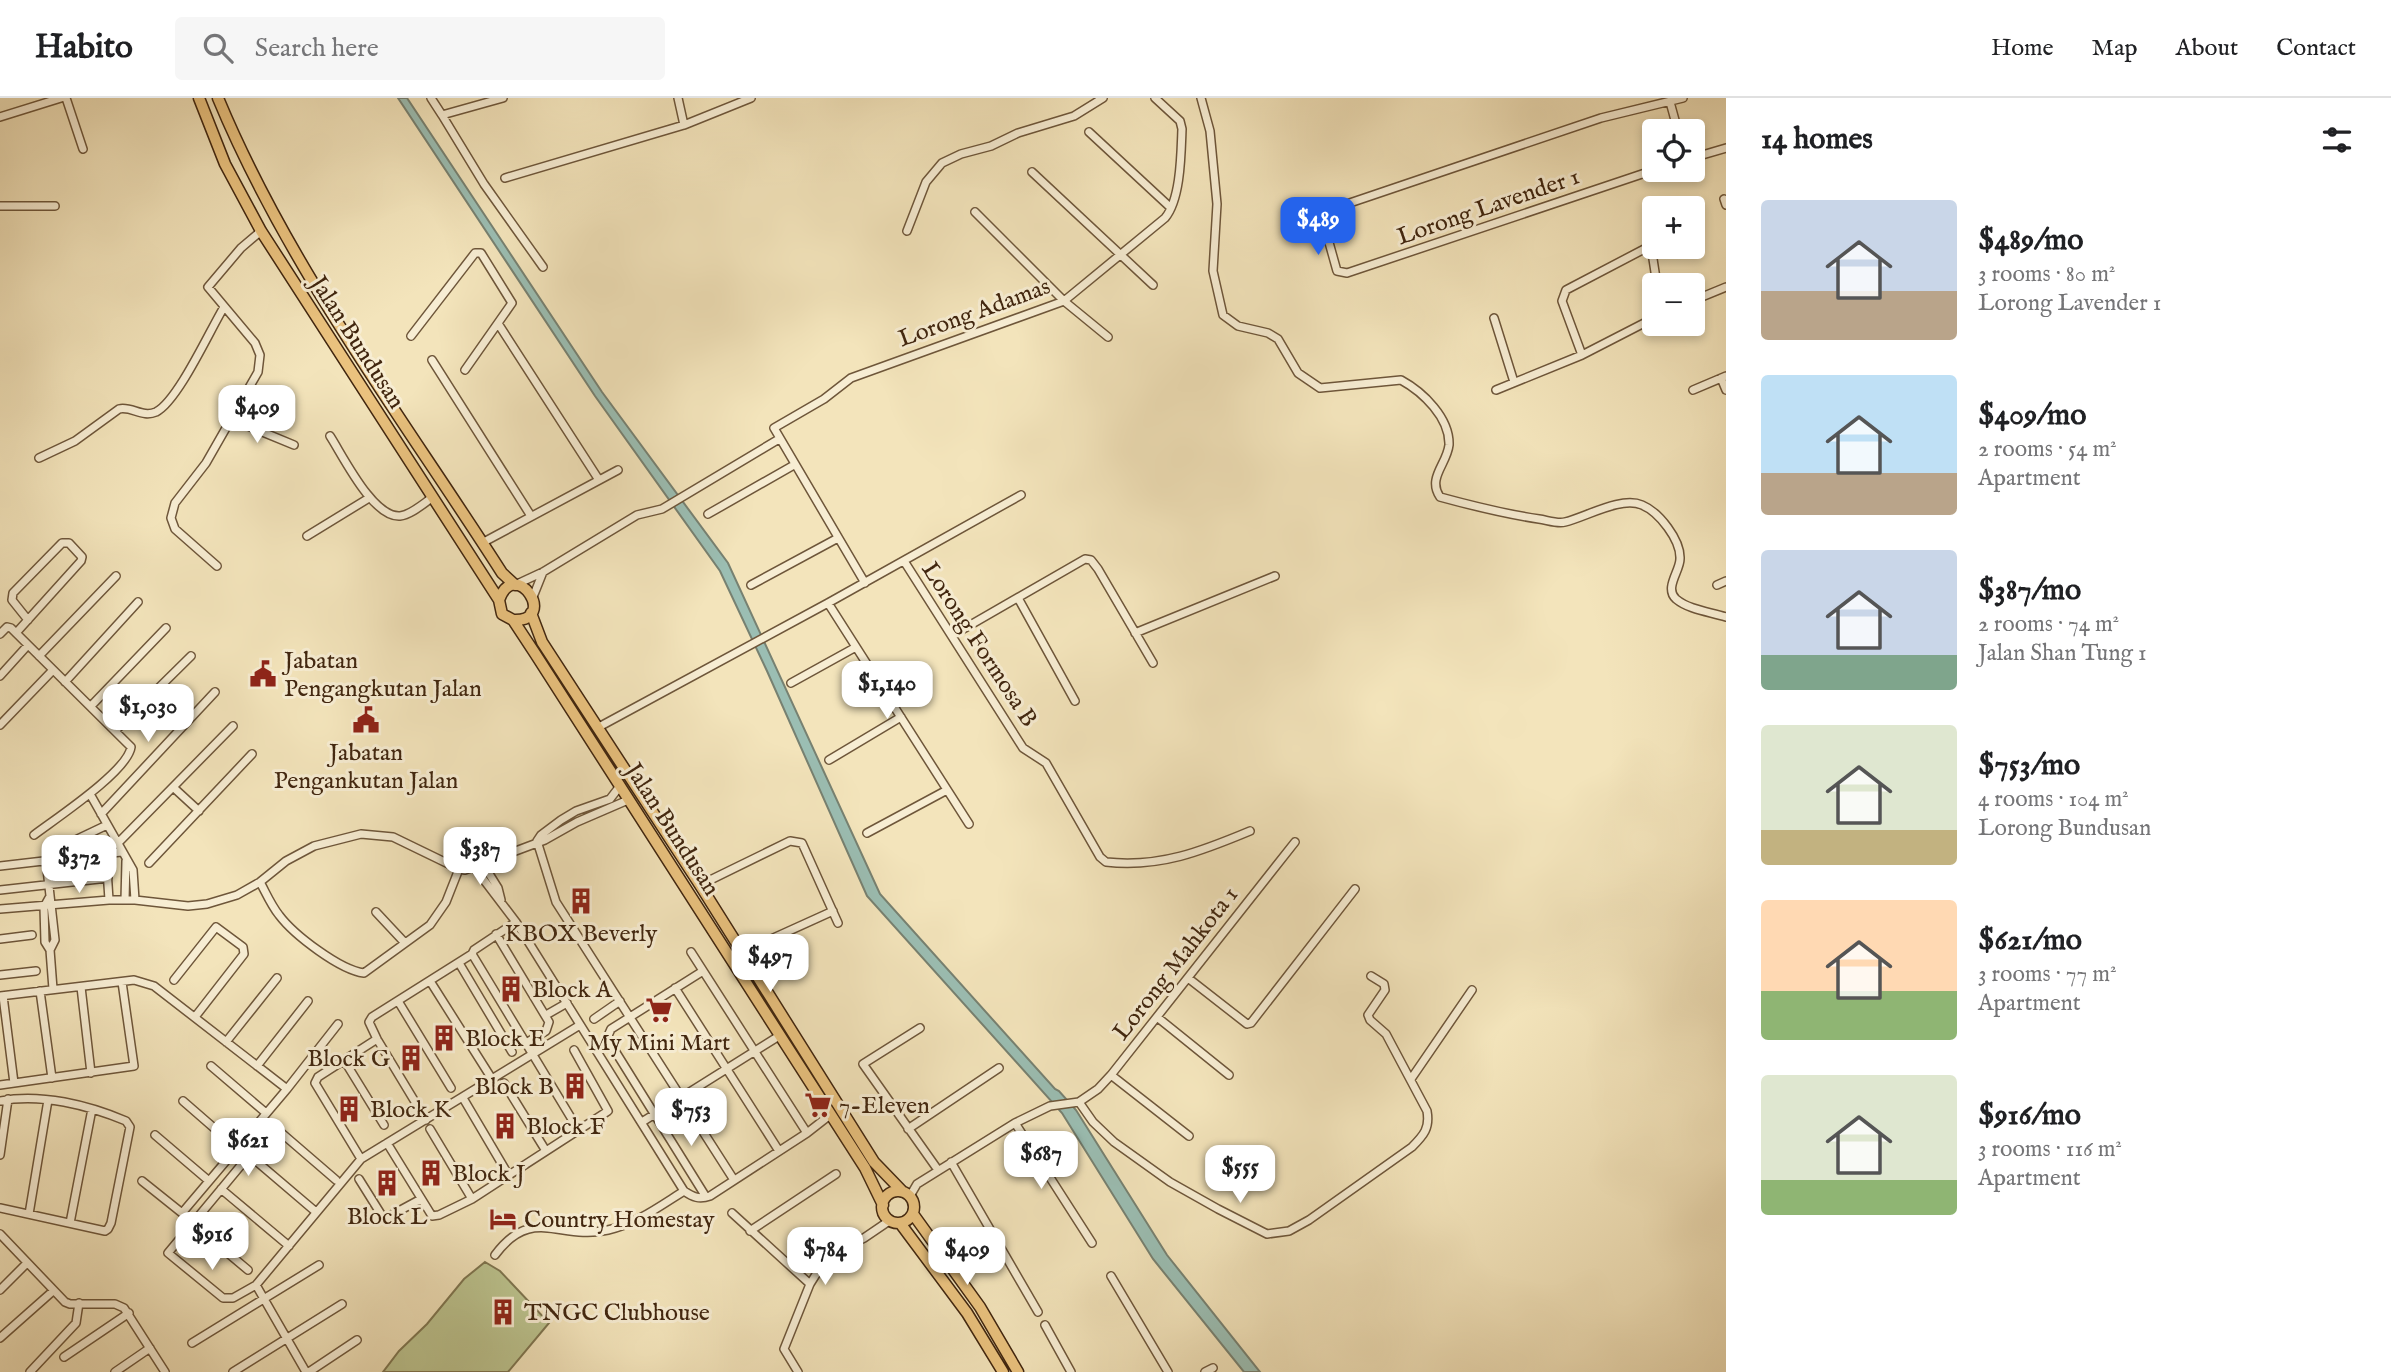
<!DOCTYPE html>
<html lang="en">
<head>
<meta charset="utf-8">
<style>
	:root { --surface:#fff; --page:#f6f6f6; --text:#202124; --muted:#757577; --line:#e0e0e0; --accent:#2563eb }
	body { margin:0; font-family:"IM FELL English",serif; background:var(--page); color:var(--text); height:100vh; display:flex; flex-direction:column; font-size:26px; white-space:nowrap }
	* { box-sizing:border-box; margin:0 }
	p { font-size:23px; color:var(--muted) }
	.icon { flex:none; width:38px; height:38px; fill:none; stroke:currentColor; stroke-width:2; stroke-linecap:round; stroke-linejoin:round }
	.map { position:relative; flex:1; overflow:hidden }
	.sheet { display:flex; flex-direction:column; background:var(--surface); width:665px }
	.sheet>* { flex:none }
	.buttons { position:absolute; left:1642px; top:21px; display:grid; gap:14px }
	.buttons a { display:grid; place-items:center; width:63px; height:63px; border-radius:7px; background:var(--surface); box-shadow:0 4px 10px #0003; font-size:35px }
	.price { position:absolute; translate:-50% -60px; padding:0 16px; border-radius:14px; background:#fff; color:#222; font-size:23px; line-height:46px; filter:drop-shadow(0 2px 4px #0008) }
	.price::after { content:''; position:absolute; left:50%; top:42px; width:21px; height:16px; margin-left:-10px; background:inherit; clip-path:polygon(0 0,100% 0,50% 100%) }
	.price.active { background:var(--accent); color:#fff }
	ul { padding:0; list-style:none }
	li { display:flex; align-items:center; gap:21px; height:175px; padding:0 35px }
	li span { display:grid; place-items:center; flex:none; width:196px; height:140px; border-radius:7px; color:#555 }
	li>.icon { margin-inline-start:auto }
	span .icon { width:84px; height:84px; fill:#fffc; stroke-width:1 }
	li b { font-size:30px }
	h2 { display:flex; justify-content:space-between; align-items:center; height:84px; padding:0 35px; font-size:30px }
	header { display:flex; align-items:center; gap:42px; box-sizing:border-box; height:98px; padding:0 35px; background:var(--surface); border-bottom:2px solid var(--line) }
	header strong { font-size:33px }
	nav { display:flex; gap:38px; margin-inline-start:auto; font-size:24px }
	.search { width:490px; height:63px; background:var(--page); display:flex; align-items:center; gap:18px; box-sizing:border-box; padding:0 24px; border-radius:7px; color:var(--muted); font-size:26px }
	main { display:flex; flex:1; min-height:0 }
	.map>svg:first-child { display:block }
	.green { fill:#bcc48f; stroke:#7e754f; stroke-width:2 }
	.water { fill:#9bbeb3; stroke:#778171; stroke-width:2 }
	.lines { fill:none; stroke-linecap:round; stroke-linejoin:round }
	.minor-casing { stroke:#6e563a; stroke-width:10 }
	.major-casing { stroke:#41260f; stroke-width:13 }
	.minor { stroke:#f7edd3; stroke-width:7 }
	.major { stroke:#eac27e; stroke-width:10 }
	.labels { text-anchor:middle; stroke-width:6; stroke-linejoin:round; paint-order:stroke }
	.street-label { font-size:24px; fill:#41260f; stroke:#f7edd3 }
	.poi-label { font-size:24px; fill:#41260f; stroke:#f7edd3; text-anchor:start }
</style>
</head>
<body>
<header>
<strong>Habito</strong>
<div class="search"><svg class="icon" aria-label="search" viewBox="0 0 24 24"><circle cx="10" cy="10" r="6"/><path d="M15 15l6 6"/></svg>Search here</div>
<nav><a>Home</a><a>Map</a><a>About</a><a>Contact</a></nav>
</header>
<main>
<div class="map">
<svg width="1726" height="1274" viewBox="0 0 1726 1274">
	<rect width="100%" height="100%" fill="#f3e4bb"/>
	<filter id="stains"><feTurbulence type="fractalNoise" baseFrequency=".00286" numOctaves="4"/><feColorMatrix values="0 0 0 0 .2 0 0 0 0 .09 0 0 0 0 .02 0 0 0 .5 -.17"/></filter>
	<radialGradient id="worn" r=".72"><stop offset=".6" stop-color="#630" stop-opacity="0"/><stop offset="1" stop-color="#630" stop-opacity=".3"/></radialGradient>
	<path class="green" d="M485,1164L500,1173L549,1225L508,1274H383L399,1253L427,1226L464,1181Z"/>
	<path class="water" d="M398,0H407L602,294L728,465L880,796L1055,991L1059,993L1076,1012L1167,1157L1260,1274H1244L1153,1161L1062,1015L867,798L767,573L720,473L595,298Z"/>
	<g class="lines">
		<g class="minor-casing">
			<path id="minor" d="M66,0L83,51
				M431,0L442,17L503,0
				M678,0L684,27
				M1201,0L1210,33L1217,106L1213,173L1223,217L1238,228L1268,235L1278,241L1298,275L1320,290L1401,282C1423,294 1450,320 1449,347C1447,366 1427,380 1440,399C1473,408 1505,416 1539,421C1547,422 1557,426 1565,424C1586,419 1621,398 1642,407C1659,414 1681,442 1680,461C1680,473 1664,490 1676,501C1689,512 1711,514 1726,519
				M1670,4L1678,33
				M442,17L484,86L543,169
				M0,19L61,0
				M1089,34L1171,110
				M1692,60L1726,50
				M1654,72L1347,175L1337,173L1323,123L1325,116L1332,111L1601,20L1683,0
				M1032,74L1153,187
				M505,80L684,27L751,0
				M1724,101L1726,107
				M0,108H55
				M975,114L1064,203L1108,239
				M1647,122L1657,187
				M907,133L926,84L942,65L961,56L991,48L1018,35L1074,18L1103,0
				M1692,203L1726,189
				M1494,220L1514,284
				M499,227L599,382
				M411,238L475,155H481L512,205L465,272
				M1582,257L1562,203L1566,192L1650,148
				M432,262L531,418
				M1721,280L1726,292
				M1496,292L1582,257L1654,220
				M1693,292L1726,278
				M231,321L294,347
				M330,338C343,358 373,420 400,418C411,417 424,405 433,399
				M39,360L75,343L119,311C132,308 142,320 156,314C178,303 210,232 224,209
				M708,416L794,367
				M307,438L369,400
				M482,445L618,372
				M904,463L1023,650L1046,665L1100,759L1106,764C1160,770 1202,753 1250,733
				M217,468L175,431L171,420L175,405L206,365L258,274L260,257L255,245L208,189L241,150L261,133
				M865,485L774,330L824,301L851,280L1064,203L1165,120C1181,101 1181,55 1182,31L1180,23L1155,0
				M515,487L543,474L637,417L662,411L779,341
				M751,487L838,440
				M1717,487L1726,483
				M533,499L543,474
				M1018,500L1075,603
				M828,505L969,726
				M16,535L81,463L82,459L69,445H62L13,495L12,502L28,522
				M1135,535L1275,478
				M0,536L7,529L11,530L131,649C128,673 55,721 34,737
				M953,537L1085,461L1091,462L1098,471L1153,565
				M39,558L116,478
				M0,578L28,547
				M65,584L138,504
				M791,585L856,549
				M91,608L166,530
				M0,627L53,572
				M597,630L828,505L1021,397
				M116,632L191,558
				M829,662L901,619
				M174,690L199,713
				M90,696L133,772L135,802
				M101,716L215,594
				M867,735L947,692
				M537,743L556,804L734,1082
				M537,743L541,737L561,722L576,713L610,701L620,688
				M118,745L233,628
				M65,747L107,727
				M106,756L109,802
				M46,762L55,842L50,852
				M149,765L252,656
				M483,766L498,790L501,802
				M0,768L121,754
				M474,769L516,824L684,1093C693,1099 699,1102 710,1098L807,1035L830,1017
				M260,784C266,795 271,807 279,817C294,837 340,872 364,875L430,827L446,804L459,771
				M700,787L790,743L802,745L838,825
				M0,792L108,780
				M49,800L44,809L45,844L50,852L53,891
				M125,802L126,763
				M0,811L109,802H135L188,808L207,806L237,797L260,784L286,763L314,748L361,736L393,739L459,771L465,772L545,742L577,724L628,702
				M376,814L405,845
				M516,824L474,852L472,856L579,1033
				M496,836L549,924L546,933L526,945
				M0,841L32,837
				M758,847L833,813
				M691,854L807,1035
				M459,865L512,954
				M703,873L611,931L607,940L706,1099
				M0,877L36,873
				M1188,880L1247,926L1251,925L1355,791
				M174,882L216,829L243,849L244,856L195,919
				M430,883L492,981
				M81,889L91,975
				M675,890L779,1053
				M40,893L52,980
				M0,898L134,882L154,888L287,991
				M3,898L14,985
				M398,903L451,990
				M546,917L567,905
				M1157,919L1229,977
				M594,921L620,903
				M920,930L863,966L938,1072
				M226,944L277,880
				M344,962L384,1027
				M211,968L266,1015
				M257,968L308,903
				M1111,977L1189,1038
				M1411,981L1472,892
				M504,985L546,1053
				M0,987L134,968L122,884
				M463,1000L509,1078
				M0,1003C41,995 88,1007 126,1023L130,1029L111,1125L108,1131L105,1133L0,1110
				M183,1003L237,1050
				M1079,1004L1098,991L1111,977L1295,744
				M426,1022L377,941L369,924L372,919L472,856
				M642,1024L779,938
				M1015,1025L1092,1145
				M430,1031L472,1101
				M908,1031L999,970
				M155,1037L209,1083
				M387,1045L432,1118L439,1117L472,1101L608,1013L574,952
				M0,1057L8,1001
				M249,1057L316,1114
				M361,1061L315,985L318,979L377,941
				M951,1064L1038,1214
				M359,1081L384,1121L421,1101
				M336,1082L278,1032L272,1030L168,1155L223,1200H233L256,1187L361,1061L580,927
				M142,1083L182,1115L287,991L338,926
				M221,1091L289,1148
				M910,1098L917,1086L1015,1025L1050,1008L1079,1004L1093,1024L1114,1044L1170,1084L1218,1111L1267,1136L1289,1133L1309,1122L1412,1049C1424,1037 1430,1030 1427,1013L1386,936L1370,922L1368,917L1385,892L1384,886L1371,878
				M732,1115L810,1186
				M29,1116L48,1002
				M70,1125L92,1011
				M192,1125L248,1172
				M750,1133L836,1076
				M0,1136L65,1204L70,1206H115L124,1210L165,1274
				M495,1157C532,1107 559,1143 608,1132C636,1126 660,1108 684,1093
				M1111,1178L1168,1274
				M256,1187L306,1274
				M0,1192L27,1165
				M1045,1227L1071,1274
				M0,1240L53,1193
				M192,1245L319,1167
				M64,1259L129,1215
				M30,1274L76,1225L79,1205
				M115,1274L150,1250
				M233,1274L342,1206
				M309,1274L357,1242
				M798,1274L784,1251L810,1186L820,1170L834,1155L864,1140L889,1123
				M1205,1274L1213,1270"/>
		</g>
		<g class="major-casing">
			<path id="major" d="M199,0L225,66L261,133L499,502L502,516L513,522L536,557L865,1070L883,1107
				M218,0C289,171 403,320 502,475L515,487
				M499,502C515,457 560,524 513,522
				M531,515L542,544L700,787L874,1064L902,1093
				M882 1109a16 16 0 1 1 32 0a16 16 0 1 1-32 0Z
				M913,1116L980,1209L1018,1274
				M900,1125L967,1215L1003,1274"/>
		</g>
		<use href="#minor" class="minor"/>
		<use href="#major" class="major"/>
	</g>
	<defs>
		<g id="civic-bare" transform="scale(2.1)"><path d="M-.6-6.5H3V-4.5H.6V-3L4-1V1h2V6H-6V1h2V-1L-.6-3ZM-1.2 2.5V6h2.4V2.5Z" fill="#8f2418" stroke="#f7edd3" stroke-width="2.5" paint-order="stroke"/></g>
		<g id="building-bare" transform="scale(2.1)"><path d="M-4-6H4V6H1V3H-1V6H-4ZM-2.5-4.3h1.7v1.8h-1.7ZM.8-4.3h1.7v1.8H.8ZM-2.5-1h1.7V.8h-1.7ZM.8-1h1.7V.8H.8Z" fill="#8f2418" stroke="#f7edd3" stroke-width="2.5" paint-order="stroke"/></g>
		<g id="supermarket-bare" transform="scale(2.1)"><path d="M-6-5.5h2.5l.6 2H6L4.5 2H-2.5L-4.4-4H-6ZM-1.5 3.2a1.3 1.3 0 1 0 .1 0ZM3 3.2a1.3 1.3 0 1 0 .1 0Z" fill="#8f2418" stroke="#f7edd3" stroke-width="2.5" paint-order="stroke"/></g>
		<g id="hotel-bare" transform="scale(2.1)"><path d="M-6-4.5h1.5V1H6V5H4.5V3h-9V5H-6ZM-4 0a1.8 1.8 0 1 1 3.6 0ZM.5 0V-2.5h3Q6-2.5 6 0Z" fill="#8f2418" stroke="#f7edd3" stroke-width="2.5" paint-order="stroke"/></g>
	</defs>
	<g fill-rule="evenodd">
		<use href="#civic-bare" x="263" y="576"/>
		<use href="#civic-bare" x="366" y="622"/>
		<use href="#building-bare" x="581" y="803"/>
		<use href="#building-bare" x="511" y="891"/>
		<use href="#supermarket-bare" x="659" y="912"/>
		<use href="#building-bare" x="444" y="940"/>
		<use href="#building-bare" x="411" y="960"/>
		<use href="#building-bare" x="575" y="988"/>
		<use href="#supermarket-bare" x="818" y="1007"/>
		<use href="#building-bare" x="349" y="1011"/>
		<use href="#building-bare" x="505" y="1028"/>
		<use href="#building-bare" x="431" y="1075"/>
		<use href="#building-bare" x="387" y="1085"/>
		<use href="#hotel-bare" x="503" y="1121"/>
		<use href="#building-bare" x="503" y="1214"/>
	</g>
	<g class="labels">
		<g class="street-label">
			<text transform="translate(1488 108) rotate(-19)" y="8">Lorong Lavender 1</text>
			<text transform="translate(974 214) rotate(-20)" y="8">Lorong Adamas</text>
			<text transform="translate(358 244) rotate(57)" y="8">Jalan Bundusan</text>
			<text transform="translate(980 546) rotate(57)" y="8">Lorong Formosa B</text>
			<text transform="translate(673 731) rotate(57)" y="8">Jalan Bundusan</text>
			<text transform="translate(1175 865) rotate(-52)" y="8">Lorong Mahkota 1</text>
		</g>
		<g class="poi-label">
			<text x="284" y="570">Jabatan<tspan x="284" dy="28">Pengangkutan Jalan</tspan></text>
			<text x="366" y="662" text-anchor="middle">Jabatan<tspan x="366" dy="28">Pengankutan Jalan</tspan></text>
			<text x="581" y="843" text-anchor="middle">KBOX Beverly</text>
			<text x="532" y="899">Block A</text>
			<text x="465" y="948">Block E</text>
			<text x="659" y="952" text-anchor="middle">My Mini Mart</text>
			<text x="390" y="968" text-anchor="end">Block G</text>
			<text x="554" y="996" text-anchor="end">Block B</text>
			<text x="839" y="1015">7-Eleven</text>
			<text x="370" y="1019">Block K</text>
			<text x="526" y="1036">Block F</text>
			<text x="452" y="1083">Block J</text>
			<text x="387" y="1126" text-anchor="middle">Block L</text>
			<text x="524" y="1129">Country Homestay</text>
			<text x="524" y="1222">TNGC Clubhouse</text>
		</g>
	</g>
	<rect width="100%" height="100%" filter="url(#stains)"/>
	<rect width="100%" height="100%" fill="url(#worn)"/>
</svg>
<div class="buttons">
<a><svg class="icon" aria-label="locate" viewBox="0 0 24 24"><circle cx="12" cy="12" r="6"/><path d="M12 2v4M12 18v4M2 12h4M18 12h4"/></svg></a>
<a>+</a>
<a>−</a>
</div>
<b class="price active" style="left:1318px;top:159px">$489</b>
<b class="price" style="left:257px;top:347px">$409</b>
<b class="price" style="left:887px;top:623px">$1,140</b>
<b class="price" style="left:148px;top:646px">$1,030</b>
<b class="price" style="left:480px;top:789px">$387</b>
<b class="price" style="left:79px;top:797px">$372</b>
<b class="price" style="left:770px;top:896px">$497</b>
<b class="price" style="left:691px;top:1050px">$753</b>
<b class="price" style="left:248px;top:1080px">$621</b>
<b class="price" style="left:1041px;top:1093px">$687</b>
<b class="price" style="left:1240px;top:1107px">$555</b>
<b class="price" style="left:212px;top:1174px">$916</b>
<b class="price" style="left:825px;top:1189px">$784</b>
<b class="price" style="left:967px;top:1189px">$409</b>
</div>
<section class="sheet">
<h2>14 homes<svg class="icon" aria-label="filters" viewBox="0 0 24 24"><path d="M4 7h16M4 17h16"/><circle cx="9" cy="7" r="2"/><circle cx="15" cy="17" r="2"/></svg></h2>
<ul>
<li><span style="background:linear-gradient(#c9d6e8 65%,#b9a48a 0)"><svg class="icon" aria-label="home" viewBox="0 0 24 24"><path d="M3 11l9-7 9 7M6 9v11h12V9"/></svg></span><div><b>$489/mo</b><p>3 rooms · 80 m²</p><p>Lorong Lavender 1</p></div></li>
<li><span style="background:linear-gradient(#bfe0f5 70%,#b9a48a 0)"><svg class="icon" aria-label="home" viewBox="0 0 24 24"><path d="M3 11l9-7 9 7M6 9v11h12V9"/></svg></span><div><b>$409/mo</b><p>2 rooms · 54 m²</p><p>Apartment</p></div></li>
<li><span style="background:linear-gradient(#c9d6e8 75%,#7fa58c 0)"><svg class="icon" aria-label="home" viewBox="0 0 24 24"><path d="M3 11l9-7 9 7M6 9v11h12V9"/></svg></span><div><b>$387/mo</b><p>2 rooms · 74 m²</p><p>Jalan Shan Tung 1</p></div></li>
<li><span style="background:linear-gradient(#dfe7d0 75%,#c2b280 0)"><svg class="icon" aria-label="home" viewBox="0 0 24 24"><path d="M3 11l9-7 9 7M6 9v11h12V9"/></svg></span><div><b>$753/mo</b><p>4 rooms · 104 m²</p><p>Lorong Bundusan</p></div></li>
<li><span style="background:linear-gradient(#ffd9b3 65%,#8fb573 0)"><svg class="icon" aria-label="home" viewBox="0 0 24 24"><path d="M3 11l9-7 9 7M6 9v11h12V9"/></svg></span><div><b>$621/mo</b><p>3 rooms · 77 m²</p><p>Apartment</p></div></li>
<li><span style="background:linear-gradient(#dfe7d0 75%,#8fb573 0)"><svg class="icon" aria-label="home" viewBox="0 0 24 24"><path d="M3 11l9-7 9 7M6 9v11h12V9"/></svg></span><div><b>$916/mo</b><p>3 rooms · 116 m²</p><p>Apartment</p></div></li>
</ul>
</section>
</main>
</body>
</html>
